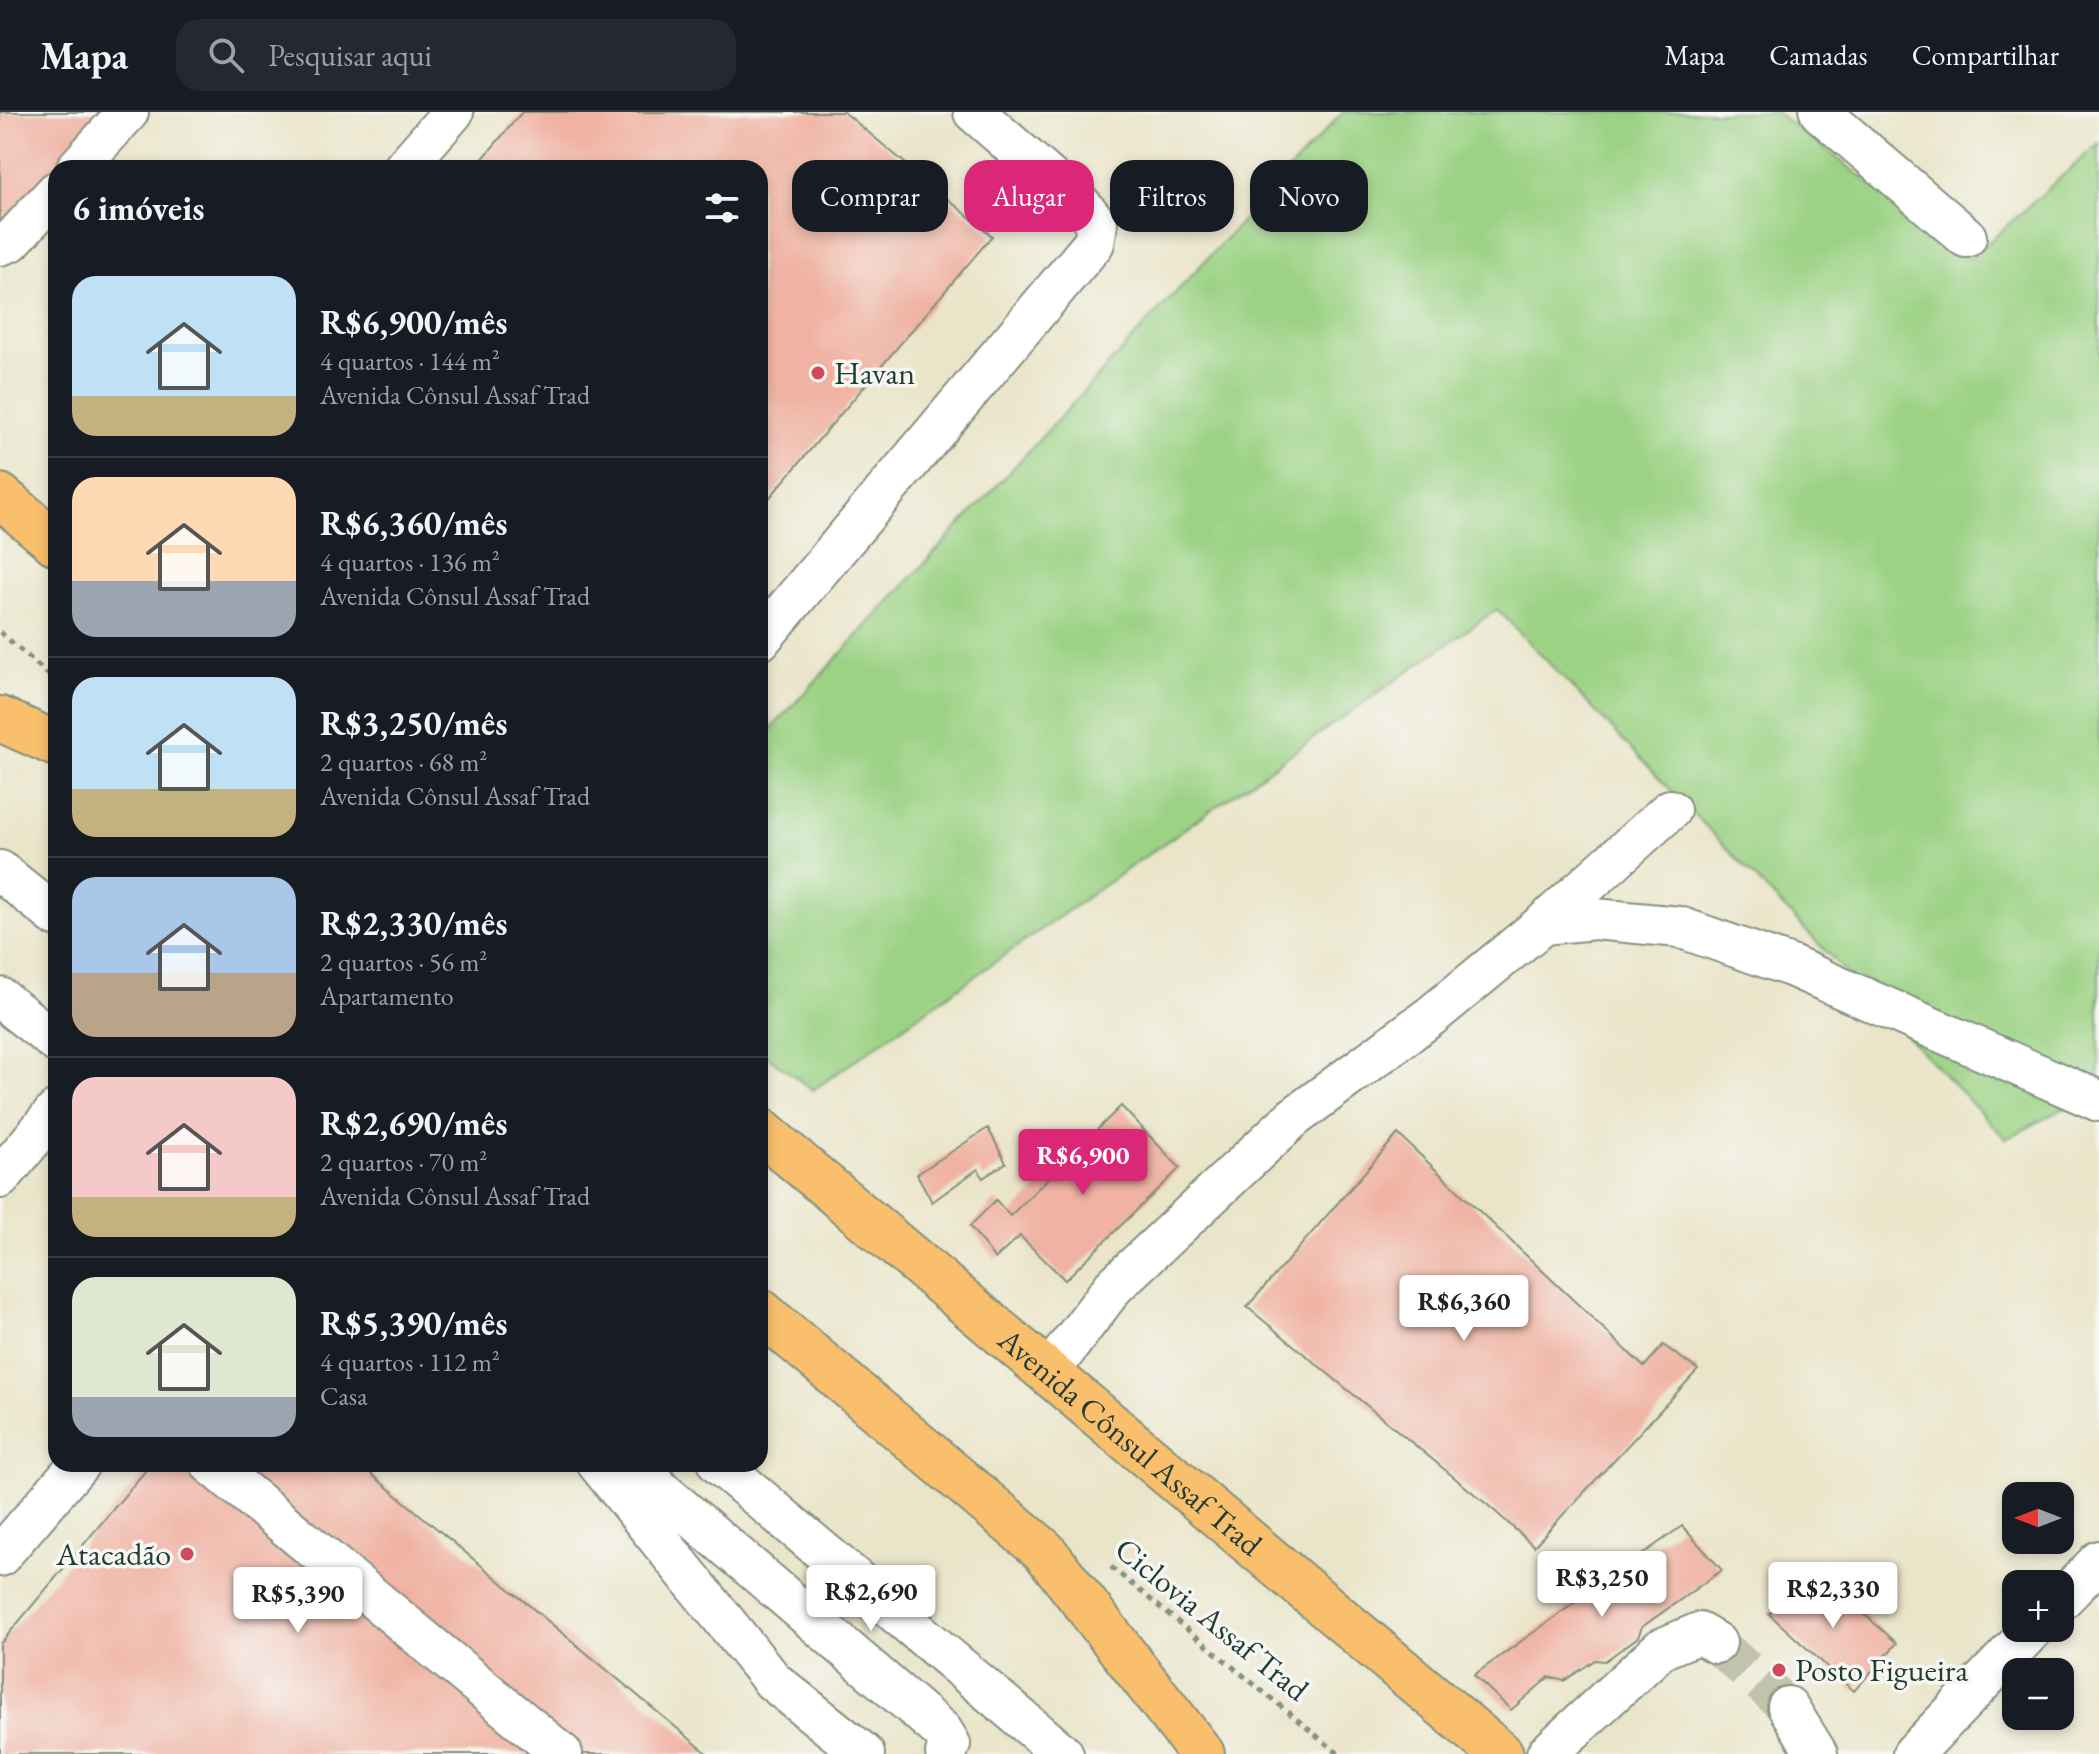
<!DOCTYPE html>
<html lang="pt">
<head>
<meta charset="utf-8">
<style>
	:root { --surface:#171b24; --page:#242831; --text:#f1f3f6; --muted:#9ea1a6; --line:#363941; --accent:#db2777 }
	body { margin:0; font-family:"EB Garamond",serif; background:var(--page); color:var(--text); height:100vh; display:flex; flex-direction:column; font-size:30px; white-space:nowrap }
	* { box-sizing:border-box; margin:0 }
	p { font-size:26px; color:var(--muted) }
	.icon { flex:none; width:44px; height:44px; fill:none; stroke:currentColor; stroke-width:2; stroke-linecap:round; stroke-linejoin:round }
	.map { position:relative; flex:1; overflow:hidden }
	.side { position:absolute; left:48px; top:48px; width:720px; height:1312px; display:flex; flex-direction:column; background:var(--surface); border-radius:24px; box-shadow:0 4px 12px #0003 }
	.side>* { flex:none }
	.hud { position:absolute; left:792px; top:48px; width:760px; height:72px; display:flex; gap:16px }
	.needle { width:52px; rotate:270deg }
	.buttons { position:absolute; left:2002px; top:1370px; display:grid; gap:16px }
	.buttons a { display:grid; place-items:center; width:72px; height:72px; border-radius:16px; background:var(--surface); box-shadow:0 4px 12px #0003; font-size:40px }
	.price { position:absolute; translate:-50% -68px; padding:0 18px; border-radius:8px; background:#fff; color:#222; font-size:26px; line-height:52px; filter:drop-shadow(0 2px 4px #0008) }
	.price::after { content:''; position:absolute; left:50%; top:48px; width:24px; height:18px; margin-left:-12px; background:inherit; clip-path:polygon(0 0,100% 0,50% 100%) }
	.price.on { background:var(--accent); color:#fff }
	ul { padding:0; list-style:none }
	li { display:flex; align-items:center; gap:24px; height:200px; padding:0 24px }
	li+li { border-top:2px solid var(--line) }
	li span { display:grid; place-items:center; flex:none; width:224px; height:160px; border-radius:24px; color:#555 }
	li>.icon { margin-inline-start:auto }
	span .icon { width:96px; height:96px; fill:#fffc; stroke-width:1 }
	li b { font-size:34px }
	h2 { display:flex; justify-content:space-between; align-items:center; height:96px; padding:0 24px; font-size:34px }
	.pill { padding:0 28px; border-radius:24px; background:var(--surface); box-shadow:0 4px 12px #0003; font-size:28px; line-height:72px }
	.pill.on { background:var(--accent); color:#fff }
	header { display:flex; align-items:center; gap:48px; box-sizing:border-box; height:112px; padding:0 40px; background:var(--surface); border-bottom:2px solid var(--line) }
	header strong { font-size:38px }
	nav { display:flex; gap:44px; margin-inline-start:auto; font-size:28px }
	.search { width:560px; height:72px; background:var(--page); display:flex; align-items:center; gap:20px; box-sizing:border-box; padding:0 28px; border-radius:24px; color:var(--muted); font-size:30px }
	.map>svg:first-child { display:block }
	.green { fill:#9bd284; stroke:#5d885c; stroke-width:2 }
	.building { fill:#f0b3a3 }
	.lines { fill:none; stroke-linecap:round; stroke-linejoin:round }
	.minor-tunnel { stroke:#c1c3ab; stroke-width:40; stroke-dasharray:40 20; stroke-linecap:butt }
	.minor-casing { stroke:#84917e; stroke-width:44 }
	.major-casing { stroke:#84917e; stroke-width:48 }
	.path { stroke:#84917e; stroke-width:5; stroke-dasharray:6 6; stroke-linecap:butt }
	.minor { stroke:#fff; stroke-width:40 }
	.major { stroke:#f9bf6d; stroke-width:44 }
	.poi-dot { fill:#d1495b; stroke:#f6f6f2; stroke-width:3 }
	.labels { text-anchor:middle; stroke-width:7; stroke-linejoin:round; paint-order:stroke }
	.poi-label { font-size:32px; fill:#1f3d34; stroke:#f6f6f2; text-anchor:start }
	.street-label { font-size:32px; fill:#1f3d34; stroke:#f6f6f2 }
</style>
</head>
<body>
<header>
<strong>Mapa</strong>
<div class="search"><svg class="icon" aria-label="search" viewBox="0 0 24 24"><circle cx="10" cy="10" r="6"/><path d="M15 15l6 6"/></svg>Pesquisar aqui</div>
<nav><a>Mapa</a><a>Camadas</a><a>Compartilhar</a></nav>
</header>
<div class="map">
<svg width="2099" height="1642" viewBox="0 0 2099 1642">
	<rect width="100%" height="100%" fill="#f6f6f2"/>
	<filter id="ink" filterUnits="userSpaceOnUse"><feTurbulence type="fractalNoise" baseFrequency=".0125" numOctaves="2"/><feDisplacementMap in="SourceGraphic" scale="16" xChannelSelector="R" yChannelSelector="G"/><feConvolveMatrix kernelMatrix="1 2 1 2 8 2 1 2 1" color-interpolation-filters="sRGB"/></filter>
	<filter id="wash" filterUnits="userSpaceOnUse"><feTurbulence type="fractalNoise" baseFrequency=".006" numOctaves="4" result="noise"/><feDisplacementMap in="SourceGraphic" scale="32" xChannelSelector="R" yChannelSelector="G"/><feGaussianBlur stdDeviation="1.8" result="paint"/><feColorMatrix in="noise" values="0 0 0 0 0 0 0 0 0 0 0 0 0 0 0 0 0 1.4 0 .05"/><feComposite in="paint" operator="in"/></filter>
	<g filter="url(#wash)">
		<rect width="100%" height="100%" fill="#eae5c9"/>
		<path class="green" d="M1343,0H1775L1971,146L2099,31V978L2006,1027L1497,497L813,978L760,939V629Z"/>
		<g id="blocks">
			<path class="building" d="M0,0H103L6,115L0,110Z
				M522,0H844L992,124L760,397V56H475Z
				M1121,994L1180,1056L1065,1168L1020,1124L995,1147L970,1114L996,1088L1010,1104Z
				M988,1016L1006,1051L983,1066L978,1057L932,1090L917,1062Z
				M1398,1022L1644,1255L1663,1233L1698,1258L1534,1434L1489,1394L1247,1195Z
				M151,1352H359L708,1642H0V1532Z
				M1682,1414L1722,1458L1642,1515L1638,1525L1605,1549L1595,1548L1564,1569L1549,1565L1511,1598L1474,1563Z
				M1813,1457L1897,1531L1854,1579L1769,1502Z"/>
		</g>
	</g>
	<g filter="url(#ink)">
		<use href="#blocks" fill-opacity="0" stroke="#84917e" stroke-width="2"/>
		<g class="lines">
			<path class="minor-tunnel" d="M1716,1531L1788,1595"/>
			<g class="minor-casing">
				<path id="minor" d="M1820,0L1966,125
					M77,56L128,0
					M404,56L453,0
					M0,133L11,129L56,80
					M760,528L1094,131L1097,112L1083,95L974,0
					M0,759L56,804
					M1543,812L1595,807L1679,815L1791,854L2099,989
					M0,886L56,930
					M0,1066L56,999
					M1049,1260L1114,1174L1293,1006L1431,904L1543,812L1670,698
					M211,1352L562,1642
					M598,1352L773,1569L864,1642
					M643,1352L658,1376L942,1619L950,1632L946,1642
					M719,1352L1063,1642
					M0,1444L79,1352
					M2060,1489L2099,1449
					M1788,1595L1817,1642
					M1547,1642L1661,1537L1699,1521L1716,1531
					M1913,1642L2034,1516"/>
			</g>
			<g class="major-casing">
				<g id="major">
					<path d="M0,384L56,431"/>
					<path d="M0,607L56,632"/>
					<path id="s1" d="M760,1018L1501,1642"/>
					<path d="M760,1199L1044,1439L1202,1642"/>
				</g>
			</g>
			<path class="path" d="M0,520L56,569
				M1111,1455L1339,1642"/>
			<use href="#minor" class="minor"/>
			<use href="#major" class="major"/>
		</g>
	</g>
	<g class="poi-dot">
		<circle cx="818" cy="261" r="8"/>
		<circle cx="187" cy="1442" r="8"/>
		<circle cx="1779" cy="1558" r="8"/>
	</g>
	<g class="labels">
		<g class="poi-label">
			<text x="834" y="272">Havan</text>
			<text x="171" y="1453" text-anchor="end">Atacadão</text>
			<text x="1795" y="1569">Posto Figueira</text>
		</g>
		<g class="street-label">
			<text dy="11" stroke="none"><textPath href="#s1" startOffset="484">Avenida Cônsul Assaf Trad</textPath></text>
			<text transform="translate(1212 1507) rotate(39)" y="11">Ciclovia Assaf Trad</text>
		</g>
	</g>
</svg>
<div class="buttons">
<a><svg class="needle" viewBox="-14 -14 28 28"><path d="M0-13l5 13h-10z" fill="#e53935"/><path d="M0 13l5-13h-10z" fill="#9ea1a6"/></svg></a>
<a>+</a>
<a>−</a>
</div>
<b class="price on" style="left:1083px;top:1085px">R$6,900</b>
<b class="price" style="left:1464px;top:1231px">R$6,360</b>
<b class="price" style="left:1602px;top:1507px">R$3,250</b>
<b class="price" style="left:1833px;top:1518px">R$2,330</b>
<b class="price" style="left:871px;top:1521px">R$2,690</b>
<b class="price" style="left:298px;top:1523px">R$5,390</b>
<div class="hud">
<a class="pill">Comprar</a>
<a class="pill on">Alugar</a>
<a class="pill">Filtros</a>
<a class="pill">Novo</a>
</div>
<section class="side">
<h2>6 imóveis<svg class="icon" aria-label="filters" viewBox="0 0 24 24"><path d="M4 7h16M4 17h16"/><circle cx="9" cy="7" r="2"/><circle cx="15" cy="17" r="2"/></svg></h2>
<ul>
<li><span style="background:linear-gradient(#bfe0f5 75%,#c2b280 0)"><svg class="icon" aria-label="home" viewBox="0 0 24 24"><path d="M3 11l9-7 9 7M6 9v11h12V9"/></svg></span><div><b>R$6,900/mês</b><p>4 quartos · 144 m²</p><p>Avenida Cônsul Assaf Trad</p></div></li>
<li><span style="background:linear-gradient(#ffd9b3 65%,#9aa5b1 0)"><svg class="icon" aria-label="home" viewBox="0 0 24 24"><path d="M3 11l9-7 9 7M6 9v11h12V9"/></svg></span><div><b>R$6,360/mês</b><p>4 quartos · 136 m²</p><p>Avenida Cônsul Assaf Trad</p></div></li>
<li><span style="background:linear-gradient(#bfe0f5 70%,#c2b280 0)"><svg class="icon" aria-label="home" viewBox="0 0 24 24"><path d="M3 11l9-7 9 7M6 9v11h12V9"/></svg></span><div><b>R$3,250/mês</b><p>2 quartos · 68 m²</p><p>Avenida Cônsul Assaf Trad</p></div></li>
<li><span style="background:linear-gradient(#a9c7e8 60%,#b9a48a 0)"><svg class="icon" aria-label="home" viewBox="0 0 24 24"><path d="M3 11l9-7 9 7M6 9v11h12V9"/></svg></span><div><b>R$2,330/mês</b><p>2 quartos · 56 m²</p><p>Apartamento</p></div></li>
<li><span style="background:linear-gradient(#f6c9c9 75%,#c2b280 0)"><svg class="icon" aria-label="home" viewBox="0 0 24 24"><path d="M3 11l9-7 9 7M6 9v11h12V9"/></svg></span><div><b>R$2,690/mês</b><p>2 quartos · 70 m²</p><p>Avenida Cônsul Assaf Trad</p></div></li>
<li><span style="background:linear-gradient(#dfe7d0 75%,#9aa5b1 0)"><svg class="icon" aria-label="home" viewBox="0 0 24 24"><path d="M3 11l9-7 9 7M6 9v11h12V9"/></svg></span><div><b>R$5,390/mês</b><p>4 quartos · 112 m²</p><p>Casa</p></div></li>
</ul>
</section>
</div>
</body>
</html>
